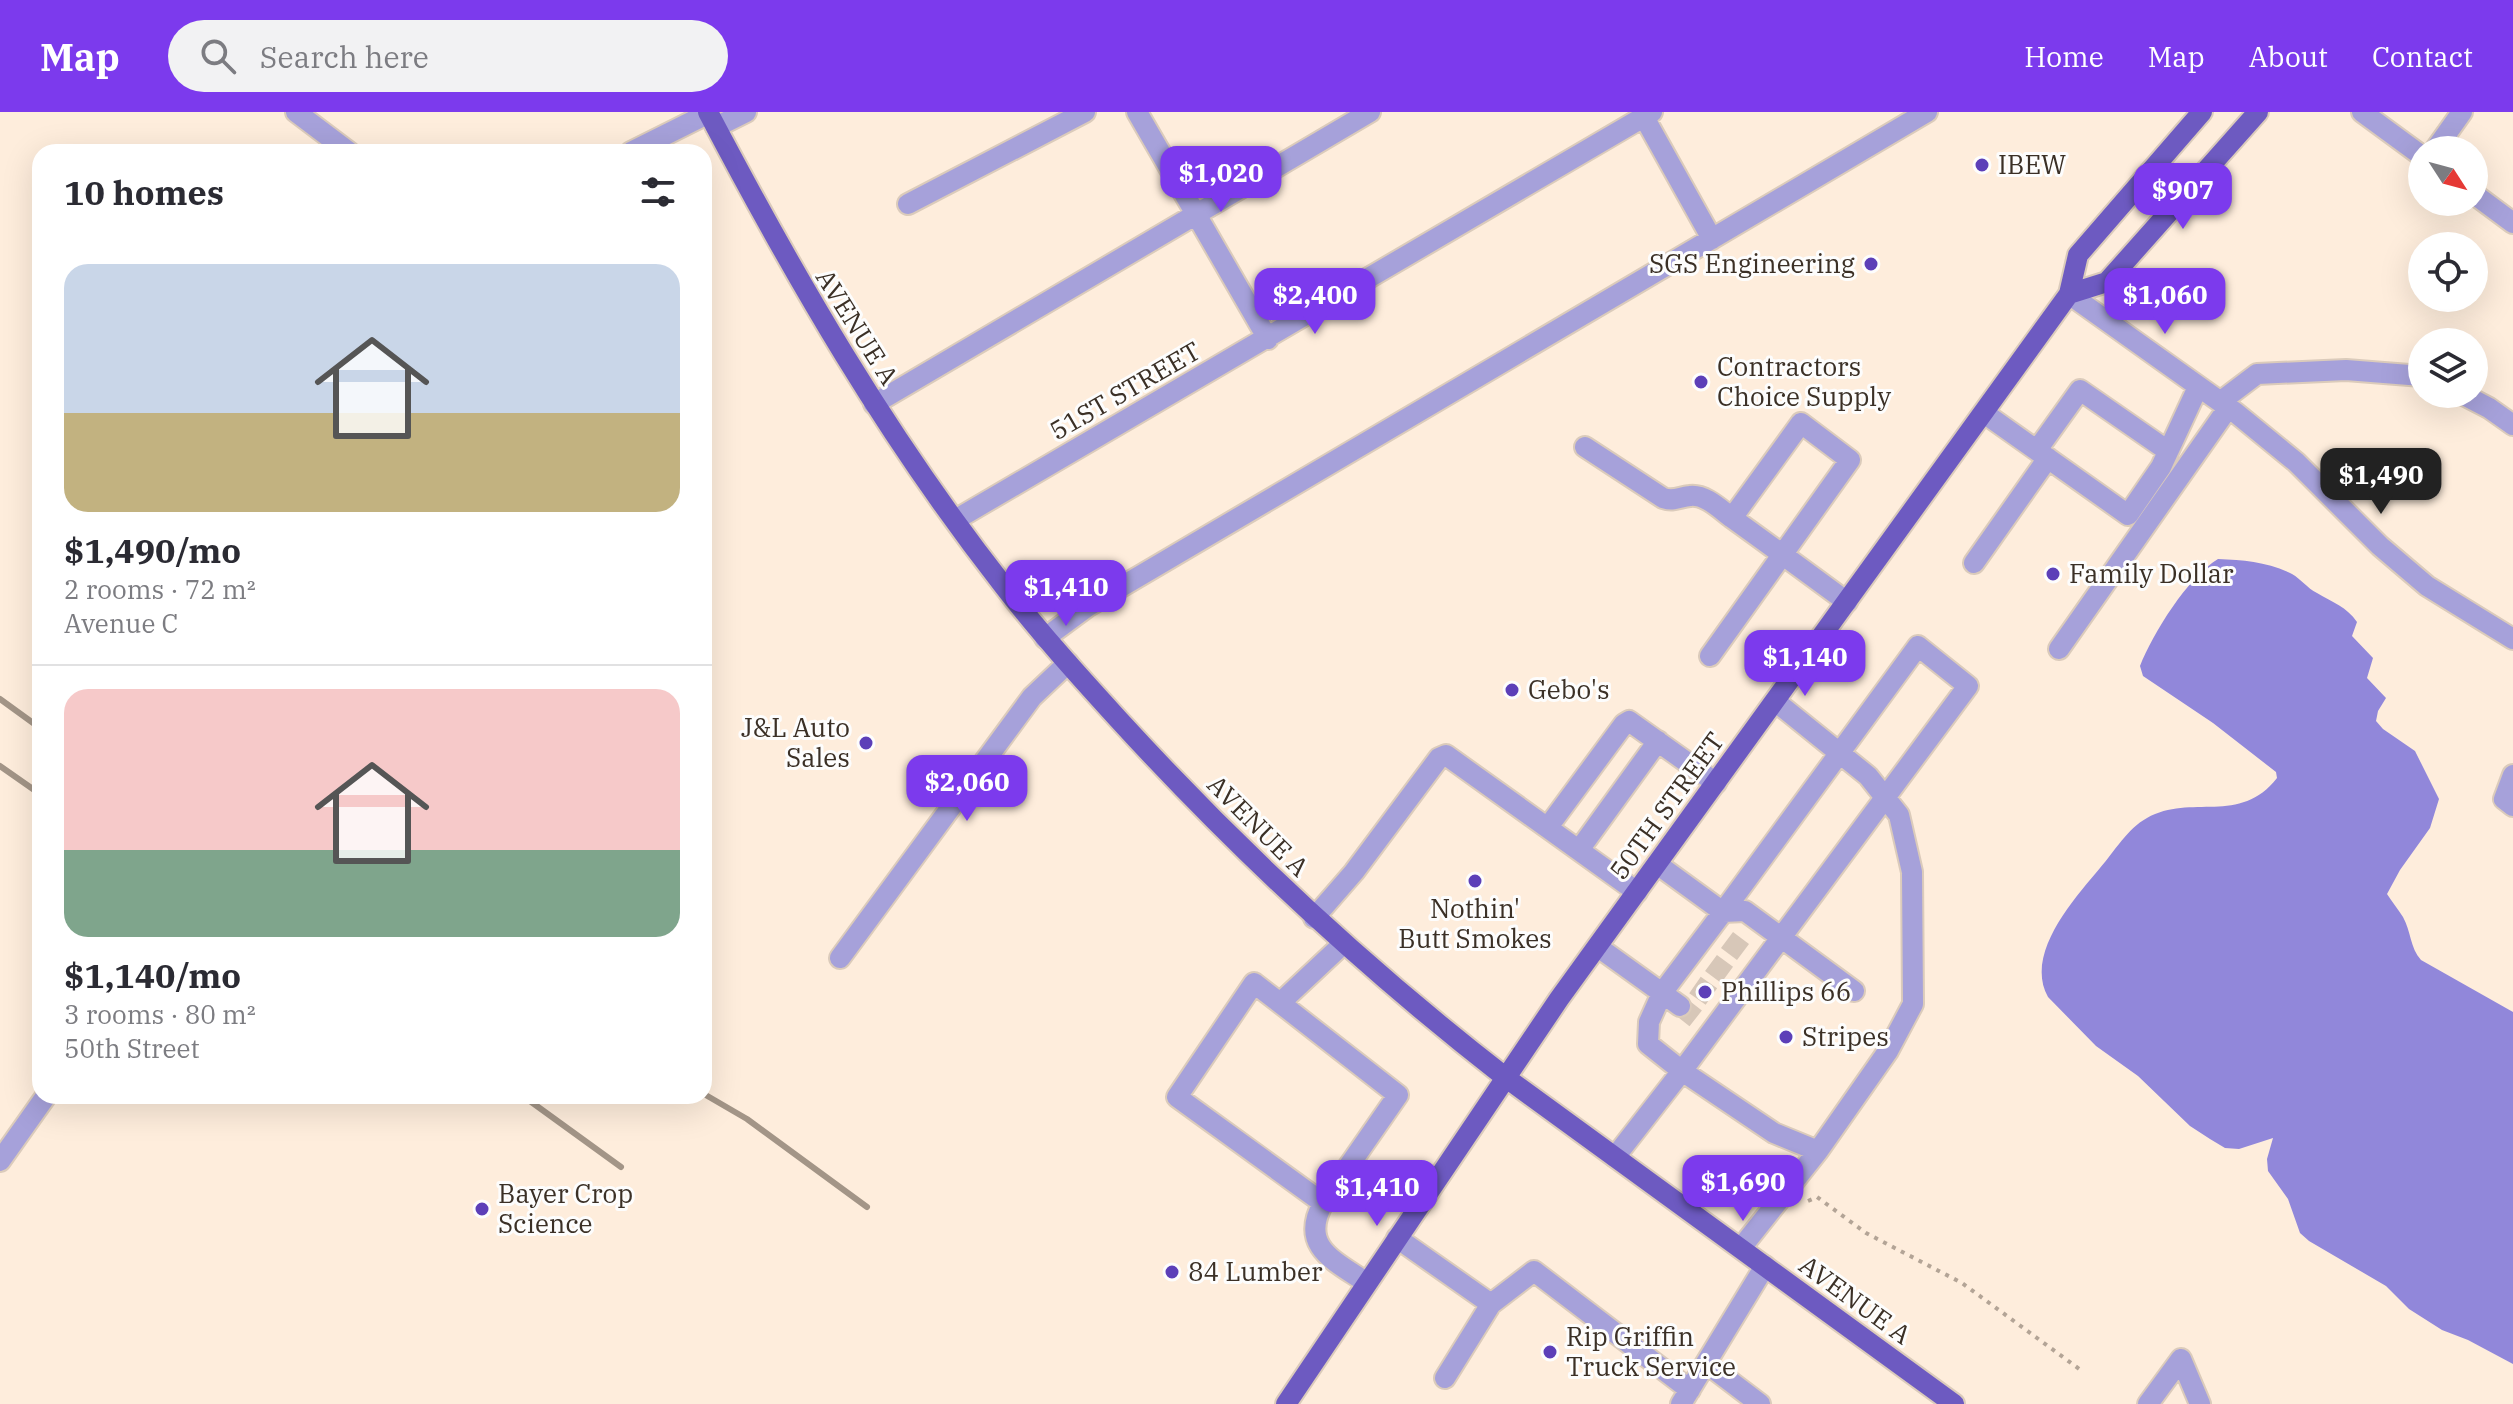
<!DOCTYPE html>
<html lang="en">
<head>
<meta charset="utf-8">
<style>
	:root { --surface:#fff; --page:#f2f2f3; --text:#2b2b33; --muted:#7c7c81; --line:#e1e1e2; --accent:#7c3aed }
	body { margin:0; font-family:"IBM Plex Serif",serif; background:var(--page); color:var(--text); height:100vh; display:flex; flex-direction:column; font-size:30px; white-space:nowrap }
	* { box-sizing:border-box; margin:0 }
	p { font-size:26px; color:var(--muted) }
	.icon { flex:none; width:44px; height:44px; fill:none; stroke:currentColor; stroke-width:2; stroke-linecap:round; stroke-linejoin:round }
	.map { position:relative; flex:1; overflow:hidden }
	.details { position:absolute; left:32px; top:32px; width:680px; height:960px; display:flex; flex-direction:column; background:var(--surface); border-radius:24px; box-shadow:0 8px 32px #0002 }
	.details>* { flex:none }
	.needle { width:52px; rotate:126deg }
	.buttons { position:absolute; left:2408px; top:24px; display:grid; gap:16px }
	.buttons a { display:grid; place-items:center; width:80px; height:80px; border-radius:50%; background:var(--surface); box-shadow:0 8px 32px #0002; font-size:40px }
	.price { position:absolute; translate:-50% -68px; padding:0 18px; border-radius:16px; background:var(--accent); color:#fff; font-size:26px; line-height:52px; filter:drop-shadow(0 2px 4px #0008) }
	.price::after { content:''; position:absolute; left:50%; top:48px; width:24px; height:18px; margin-left:-12px; background:inherit; clip-path:polygon(0 0,100% 0,50% 100%) }
	.price.selected { background:#222; color:#fff }
	ul { padding:0; list-style:none }
	li { display:grid; align-content:center; gap:16px; height:424px; padding:0 32px }
	li+li { border-top:2px solid var(--line) }
	li span { display:grid; place-items:center; height:248px; border-radius:24px; color:#555 }
	li>.icon { margin-inline-start:auto }
	span .icon { width:144px; height:144px; fill:#fffc; stroke-width:1 }
	li b { font-size:34px }
	h2 { display:flex; justify-content:space-between; align-items:center; height:96px; padding:0 32px; font-size:34px }
	header { display:flex; align-items:center; gap:48px; box-sizing:border-box; height:112px; padding:0 40px; background:var(--accent); color:#fff }
	header strong { font-size:38px }
	nav { display:flex; gap:44px; margin-inline-start:auto; font-size:28px }
	.search { width:560px; height:72px; background:var(--page); display:flex; align-items:center; gap:20px; box-sizing:border-box; padding:0 28px; border-radius:44px; color:var(--muted); font-size:30px }
	.map>svg:first-child { display:block }
	.water { fill:#9187da }
	.lines { fill:none; stroke-linecap:round; stroke-linejoin:round }
	.minor-tunnel { stroke:#d7c7b8; stroke-width:20; stroke-dasharray:20 10; stroke-linecap:butt }
	.minor-casing { stroke:#dbcbbb; stroke-width:24 }
	.major-casing { stroke:#dbcbbb; stroke-width:24 }
	.path { stroke:#b3a496; stroke-width:4; stroke-dasharray:4 6; stroke-linecap:butt }
	.minor { stroke:#a6a1da; stroke-width:20 }
	.major { stroke:#6d5ac1; stroke-width:20 }
	.rail { stroke:#a39587; stroke-width:6 }
	.poi-dot { fill:#5c3fb8; stroke:#fdfdfd; stroke-width:3 }
	.labels { text-anchor:middle; stroke-width:6; stroke-linejoin:round; paint-order:stroke }
	.poi-label { font-size:26px; fill:#3b3026; stroke:#fdfdfd; text-anchor:start }
	.street-label { font-size:26px; fill:#3b3026; stroke:#fdfdfd }
</style>
</head>
<body>
<header>
<strong>Map</strong>
<div class="search"><svg class="icon" aria-label="search" viewBox="0 0 24 24"><circle cx="10" cy="10" r="6"/><path d="M15 15l6 6"/></svg>Search here</div>
<nav><a>Home</a><a>Map</a><a>About</a><a>Contact</a></nav>
</header>
<div class="map">
<svg width="2513" height="1292" viewBox="0 0 2513 1292">
	<rect width="100%" height="100%" fill="#feeddc"/>
	<path class="water" d="M2218,447C2244,448 2268,450 2292,462C2301,467 2307,476 2317,481C2332,490 2347,495 2357,510L2352,524L2373,546L2367,566L2386,586L2378,599L2376,609L2383,617L2415,639L2439,687L2430,716L2400,758L2387,782C2392,790 2398,797 2403,805C2411,819 2410,836 2421,848L2513,900V1252L2468,1228L2442,1218L2409,1197L2386,1174L2309,1129L2300,1121L2288,1087L2268,1059L2267,1047L2273,1026L2239,1037L2225,1036L2210,1027L2190,1014L2138,964L2096,934L2048,885C2024,842 2074,787 2100,756C2115,739 2127,717 2147,706C2191,681 2240,714 2277,666L2276,660L2213,611L2143,564L2140,554C2153,521 2188,465 2218,447Z"/>
	<g class="lines">
		<path class="minor-tunnel" d="M1727,828L1747,843
			M1711,851L1730,865
			M1695,873L1715,887
			M1680,894L1699,909"/>
		<g class="minor-casing">
			<path id="minor" d="M296,0L349,40
				M1137,0L1268,227
				M2362,0L2422,44
				M1644,5L1712,127
				M716,15L746,0
				M2435,38L2462,0
				M631,40L709,1
				M2474,82L2513,111
				M908,92L1085,0
				M2069,182L2236,301L2296,350L2380,434L2427,474L2513,527
				M2462,282L2489,296L2513,313
				M2220,290L2257,262L2346,258L2422,264
				M874,292L1370,0
				M1984,301L2128,403L2161,355L2198,275
				M1585,335L1663,386C1674,390 1679,385 1690,384C1705,382 1720,397 1732,406
				M2037,338L2080,278L2168,339
				M955,408L1652,0
				M1974,451L2048,346
				M1045,526L1087,495L1927,0
				M2059,537L2228,296
				M1710,544L1850,348L1801,311L1732,406C1771,434 1809,462 1847,490
				M2513,663L2504,687L2513,694
				M1548,715L1624,612L1629,609L1716,671
				M1579,738L1658,629
				M1723,800L1918,534L1968,574L1682,959L1774,1021L1818,1039
				M1723,800L1745,799L1854,879
				M1314,806L1354,760L1439,646L1446,643L1637,780
				M1598,835L1662,881L1723,800L1657,752
				M840,846L1032,585L1068,551
				M1280,891L1398,983L1323,1091L1177,985L1254,871L1280,891L1343,832
				M1615,1045L1682,959L1648,932L1649,910L1662,881L1680,894
				M0,1049L46,984
				M1323,1091C1299,1135 1335,1149 1367,1171
				M1397,1126L1491,1192L1534,1159L1690,1278
				M1741,1136L1818,1039L1888,939L1913,892L1912,760L1899,703L1868,664L1775,589
				M1706,1251L1760,1292
				M1445,1266L1491,1192
				M1681,1292L1765,1154
				M2148,1292L2181,1247L2200,1292"/>
		</g>
		<g class="major-casing">
			<path id="major" d="M708,0C795,166 887,325 1003,473C1039,520 1079,564 1119,608C1238,738 1366,857 1505,965L1954,1292
				M2069,182L2107,170L2258,0
				M1286,1292L1559,887L2069,182L2078,143L2202,0"/>
		</g>
		<path class="path" d="M1808,1089L1817,1085L1866,1121L1962,1171L2082,1259"/>
		<use href="#minor" class="minor"/>
		<use href="#major" class="major"/>
		<path class="rail" d="M0,587L40,616
			M0,654L40,682
			M704,982L747,1007L867,1095
			M523,984L621,1055"/>
	</g>
	<g class="poi-dot">
		<circle cx="1982" cy="53" r="8"/>
		<circle cx="1871" cy="152" r="8"/>
		<circle cx="1701" cy="270" r="8"/>
		<circle cx="2053" cy="462" r="8"/>
		<circle cx="1512" cy="578" r="8"/>
		<circle cx="866" cy="631" r="8"/>
		<circle cx="1475" cy="769" r="8"/>
		<circle cx="1705" cy="880" r="8"/>
		<circle cx="1786" cy="925" r="8"/>
		<circle cx="482" cy="1097" r="8"/>
		<circle cx="1172" cy="1160" r="8"/>
		<circle cx="1550" cy="1240" r="8"/>
	</g>
	<g class="labels">
		<g class="poi-label">
			<text x="1998" y="62">IBEW</text>
			<text x="1855" y="161" text-anchor="end">SGS Engineering</text>
			<text x="1717" y="264">Contractors<tspan x="1717" dy="30">Choice Supply</tspan></text>
			<text x="2069" y="471">Family Dollar</text>
			<text x="1528" y="587">Gebo's</text>
			<text x="850" y="625" text-anchor="end">J&amp;L Auto<tspan x="850" dy="30">Sales</tspan></text>
			<text x="1475" y="806" text-anchor="middle">Nothin'<tspan x="1475" dy="30">Butt Smokes</tspan></text>
			<text x="1721" y="889">Phillips 66</text>
			<text x="1802" y="934">Stripes</text>
			<text x="498" y="1091">Bayer Crop<tspan x="498" dy="30">Science</tspan></text>
			<text x="1188" y="1169">84 Lumber</text>
			<text x="1566" y="1234">Rip Griffin<tspan x="1566" dy="30">Truck Service</tspan></text>
		</g>
		<g class="street-label">
			<text transform="translate(857 215) rotate(58)" y="9">AVENUE A</text>
			<text transform="translate(1125 279) rotate(-30)" y="9">51ST STREET</text>
			<text transform="translate(1667 694) rotate(-54)" y="9">50TH STREET</text>
			<text transform="translate(1258 714) rotate(45)" y="9">AVENUE A</text>
			<text transform="translate(1855 1188) rotate(36)" y="9">AVENUE A</text>
		</g>
	</g>
</svg>
<div class="buttons">
<a><svg class="needle" viewBox="-14 -14 28 28"><path d="M0-13l5 13h-10z" fill="#e53935"/><path d="M0 13l5-13h-10z" fill="#7c7c81"/></svg></a>
<a><svg class="icon" aria-label="locate" viewBox="0 0 24 24"><circle cx="12" cy="12" r="6"/><path d="M12 2v4M12 18v4M2 12h4M18 12h4"/></svg></a>
<a><svg class="icon" aria-label="layers" viewBox="0 0 24 24"><path d="M12 4l9 5-9 5-9-5zM3 14l9 5 9-5"/></svg></a>
</div>
<b class="price" style="left:1221px;top:102px">$1,020</b>
<b class="price" style="left:2183px;top:119px">$907</b>
<b class="price" style="left:1315px;top:224px">$2,400</b>
<b class="price" style="left:2165px;top:224px">$1,060</b>
<b class="price selected" style="left:2381px;top:404px">$1,490</b>
<b class="price" style="left:1066px;top:516px">$1,410</b>
<b class="price" style="left:1805px;top:586px">$1,140</b>
<b class="price" style="left:967px;top:711px">$2,060</b>
<b class="price" style="left:1743px;top:1111px">$1,690</b>
<b class="price" style="left:1377px;top:1116px">$1,410</b>
<section class="details">
<h2>10 homes<svg class="icon" aria-label="filters" viewBox="0 0 24 24"><path d="M4 7h16M4 17h16"/><circle cx="9" cy="7" r="2"/><circle cx="15" cy="17" r="2"/></svg></h2>
<ul>
<li><span style="background:linear-gradient(#c9d6e8 60%,#c2b280 0)"><svg class="icon" aria-label="home" viewBox="0 0 24 24"><path d="M3 11l9-7 9 7M6 9v11h12V9"/></svg></span><div><b>$1,490/mo</b><p>2 rooms · 72 m²</p><p>Avenue C</p></div></li>
<li><span style="background:linear-gradient(#f6c9c9 65%,#7fa58c 0)"><svg class="icon" aria-label="home" viewBox="0 0 24 24"><path d="M3 11l9-7 9 7M6 9v11h12V9"/></svg></span><div><b>$1,140/mo</b><p>3 rooms · 80 m²</p><p>50th Street</p></div></li>
</ul>
</section>
</div>
</body>
</html>
